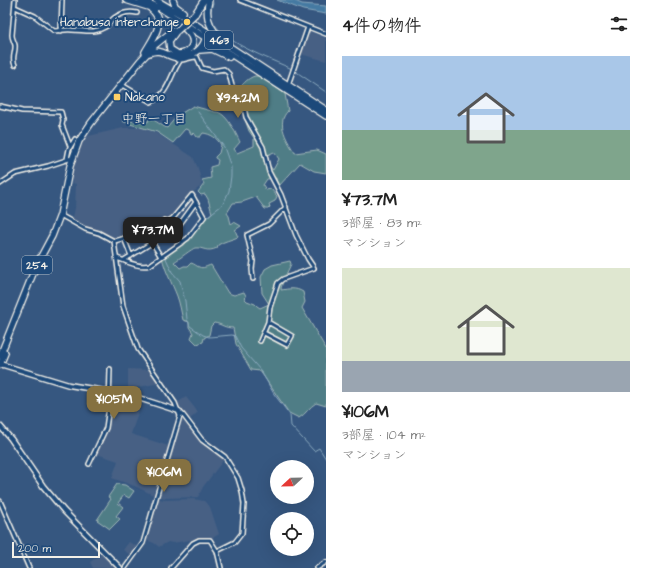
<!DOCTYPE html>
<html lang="ja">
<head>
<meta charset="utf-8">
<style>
	:root { --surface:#fff; --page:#f2f2f2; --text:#222; --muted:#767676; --accent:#857141 }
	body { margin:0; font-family:"Architects Daughter","Klee One",sans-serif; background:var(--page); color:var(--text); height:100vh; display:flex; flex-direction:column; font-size:15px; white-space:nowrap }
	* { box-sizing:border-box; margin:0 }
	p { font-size:13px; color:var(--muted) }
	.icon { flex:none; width:22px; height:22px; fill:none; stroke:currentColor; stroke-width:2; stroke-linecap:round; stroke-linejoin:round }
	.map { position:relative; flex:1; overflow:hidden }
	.panel { display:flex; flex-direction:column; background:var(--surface); width:320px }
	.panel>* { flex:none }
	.needle { width:26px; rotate:248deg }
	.tools { position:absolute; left:270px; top:460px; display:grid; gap:8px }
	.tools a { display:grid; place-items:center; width:44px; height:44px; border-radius:50%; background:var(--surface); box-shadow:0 4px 16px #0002; font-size:20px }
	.scale { position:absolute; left:12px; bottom:10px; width:88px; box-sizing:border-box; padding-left:4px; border:2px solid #f4f1e8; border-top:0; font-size:11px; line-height:14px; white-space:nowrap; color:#f4f1e8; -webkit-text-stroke:3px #1f4a7a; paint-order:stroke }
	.price { position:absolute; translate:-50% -34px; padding:0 9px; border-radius:8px; background:var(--accent); color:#fff; font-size:13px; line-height:26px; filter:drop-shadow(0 1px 2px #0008) }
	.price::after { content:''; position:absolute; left:50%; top:24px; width:12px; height:9px; margin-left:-6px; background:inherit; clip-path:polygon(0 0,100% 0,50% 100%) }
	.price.selected { background:#222; color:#fff }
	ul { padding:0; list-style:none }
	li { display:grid; align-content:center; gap:8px; height:212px; padding:0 16px }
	li span { display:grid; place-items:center; height:124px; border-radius:0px; color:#555 }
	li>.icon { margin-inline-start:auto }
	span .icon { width:72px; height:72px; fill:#fffc; stroke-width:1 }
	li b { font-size:17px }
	h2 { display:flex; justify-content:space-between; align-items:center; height:48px; padding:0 16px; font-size:17px }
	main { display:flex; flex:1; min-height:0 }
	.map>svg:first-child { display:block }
	.built { fill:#466084 }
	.green { fill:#4f7d86; stroke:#a2b7b7; fill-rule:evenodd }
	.water { fill:#457aa2; stroke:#8baabe }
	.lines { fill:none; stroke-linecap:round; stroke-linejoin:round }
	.stream { stroke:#8baabe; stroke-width:1 }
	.street-casing { stroke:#f4f1e8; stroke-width:6 }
	.secondary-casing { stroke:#f4f1e8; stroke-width:7 }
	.highway-casing { stroke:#f4f1e8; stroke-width:8 }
	.street { stroke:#1f4a7a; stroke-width:3 }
	.secondary { stroke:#1f4a7a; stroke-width:4 }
	.highway { stroke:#1f4a7a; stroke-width:5.5 }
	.highway-bridge-casing { stroke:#f4f1e8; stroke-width:8; stroke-linecap:butt }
	.highway-bridge { stroke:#1f4a7a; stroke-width:5.5 }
	.poi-dot { fill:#ffd166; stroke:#1f4a7a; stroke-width:1.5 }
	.labels { text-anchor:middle; stroke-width:4; stroke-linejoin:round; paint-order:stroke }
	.shield { fill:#1f4a7a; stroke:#b4bfc7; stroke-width:1 }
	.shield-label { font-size:11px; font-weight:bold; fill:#f4f1e8 }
	.poi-label { font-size:12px; fill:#f4f1e8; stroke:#1f4a7a; text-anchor:end }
	.neighbourhood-label { font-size:13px; fill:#f4f1e8; stroke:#1f4a7a }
</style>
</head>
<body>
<main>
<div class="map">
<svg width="326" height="568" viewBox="0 0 326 568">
	<rect width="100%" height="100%" fill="#365780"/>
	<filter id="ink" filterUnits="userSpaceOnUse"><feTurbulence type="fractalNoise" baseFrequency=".025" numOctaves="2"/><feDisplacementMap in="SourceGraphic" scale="8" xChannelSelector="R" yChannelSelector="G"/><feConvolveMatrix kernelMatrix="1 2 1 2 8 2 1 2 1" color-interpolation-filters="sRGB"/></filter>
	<g filter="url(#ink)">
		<path class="built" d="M308,31L326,38V61L300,54Z
			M123,128H143L156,133L190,155L193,157L198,168L202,183L200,187L192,193L173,218L169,220L164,218L156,226L134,235L114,239L98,232L85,228L72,221L75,208L76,184L72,183L70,172L75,156L84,137Z
			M128,369L152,370L161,383L128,389Z
			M112,393L142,401L131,434L169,446L153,495L137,487L112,478L118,461L97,454L107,429L111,394Z
			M186,397L198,412L189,420L177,403Z
			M182,416H184L196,434L225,458L203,487L198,497L165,498L157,496Z
			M156,498L164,500L193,499L204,501L210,507L219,534L211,539L202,538L173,543L168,542L159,547L154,543L146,540Z
			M129,542L138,547L132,556L123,550Z
			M103,553L118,568H93L90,562Z"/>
		<path class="green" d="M255,76H259L285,94L288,111C275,123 288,142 295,153L317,150L326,154V173L314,171L300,163L278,187L276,178L267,179L263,185L266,190L271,189L277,196L275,201L269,204L270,207L268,209H265L256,197L242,202L233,203L227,213L229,216L231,224L234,222L241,226L235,230L238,237C231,240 224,241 218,245L217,248C206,253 204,247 195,248C193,248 179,259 174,262L180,268L184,266H188L191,263C195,264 196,266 199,267C203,269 207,266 211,265L228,293L234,295L244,292L246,296L245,299L247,301L255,304L257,306L260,308L269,304L262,293L261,277L265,269L272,265L290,261L291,264C288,271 281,283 281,290C289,289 295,287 303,292L305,302L302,308L326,349V406L316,403C309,407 306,414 299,418L289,413L260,371L251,370L236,344L233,328C224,328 222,324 214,323L211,326L209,335L204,338L203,342L197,344L191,338L193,333L189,327V322L183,320C181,312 180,304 177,296C172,283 165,271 162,257L188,241L205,219L212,213L208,199L205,194L201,195L198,192L204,184L202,180L211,178L210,167L217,165L218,160L215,158V157L219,153L221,145C217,138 211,134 203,133L200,137H197L194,133L191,134L189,130L185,129L173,143L157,132L130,124L122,121L148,122L149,118C157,121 160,125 167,128L177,116L193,106L215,112C226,111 236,134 240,142L234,149L237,153L254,146V138L249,131L244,117L242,104L236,93C241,86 247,78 255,76ZM274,152L279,159L273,170L263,157Z
			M117,484L125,485L134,491L129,498L124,495L118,503L123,507L116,516L120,519L110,529L97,520L111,499L108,497Z"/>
		<path class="water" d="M277,0H293L302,4L326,6V14L303,10Z"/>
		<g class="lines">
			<path class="stream" d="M213,3C211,9 210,13 212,19C220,42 271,59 292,69
				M295,71L326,92
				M198,112L224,147L231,167V176L229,191L224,202L221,206L205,218
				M184,243L194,234L197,228
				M165,256L172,272L180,281L185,301L187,319L190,326L203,335L209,337L232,335L235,336L241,348L261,371L274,394L290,415L291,426L314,451L319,448L326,459"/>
			<g class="street-casing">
				<path id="street" d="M15,0L12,35C12,39 14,41 15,45C16,52 11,58 15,65
					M240,0L326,34
					M15,7L35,16L54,31C60,31 66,29 72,30C84,30 94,34 105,27C109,25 111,20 114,18C121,13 129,11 137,13
					M61,31L62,0
					M177,60C184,62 190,56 197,57L202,68L213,71L224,69L229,74L232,86L242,99L246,117L263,147L269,172L281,195L296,235L308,259L314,268L283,279L278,283L270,307L268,322L260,341
					M122,85L151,102C169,94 170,75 180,61
					M288,85L308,27
					M0,106L22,111L61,112L63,120L62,125L70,146
					M67,159L69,149L75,139
					M0,184L15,174L48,166L72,158
					M60,215L85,229L99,233L114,241L123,306L138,349L175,403L180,416L143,543L125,568
					M173,229L183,242
					M146,232L161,257
					M124,238L131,256
					M114,241C133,236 149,233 164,220L168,221L172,227L180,224L196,202
					M117,258C128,262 139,268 150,265L188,238L204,217L192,195L173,218L168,221
					M124,260L174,229
					M253,279L252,269L253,261L247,235L269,224L286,207
					M264,333L287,345L292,336L268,322
					M179,411L183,415L202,440L225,457L238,478L242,491L244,504L242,533L235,542L217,551
					M89,464L106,428L109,407L110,369
					M0,501L29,568
					M171,568L193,543L199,540H210L217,551L221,568
					M317,568L326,562"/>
			</g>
			<g class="secondary-casing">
				<path id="secondary" d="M0,364L69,385L129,395L179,411
					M0,426L11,439L43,486L64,511L120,568"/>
			</g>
			<g class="highway-casing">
				<path id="highway" d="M126,0L155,9
					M141,0L160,8L326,116
					M156,0L183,16L326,110
					M173,0L175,6L183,12
					M209,0C205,15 208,27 220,37
					M195,14L204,0
					M173,20C178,24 184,27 188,32C198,42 190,54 178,54L170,49L169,41L175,33
					M200,50L212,49L229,57
					M145,52C153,38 167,22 151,9
					M149,53C162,47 167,58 180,58C192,57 207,47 205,34
					M0,356L36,266L52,236L60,215L70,166L79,141L91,123L140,61L155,45L175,29
					M0,365L5,353"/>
			</g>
			<use href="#street" class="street"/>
			<use href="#secondary" class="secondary"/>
			<use href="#highway" class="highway"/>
			<g class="highway-bridge-casing">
				<path id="highway-bridge" d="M177,31L195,14"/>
			</g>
			<use href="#highway-bridge" class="highway-bridge"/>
		</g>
	</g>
	<g class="poi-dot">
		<circle cx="187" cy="22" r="4"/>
		<rect x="113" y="93" width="8" height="8" rx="2"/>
	</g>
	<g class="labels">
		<g class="shield">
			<rect x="205" y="31" width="28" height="18" rx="3"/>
			<rect x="22" y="256" width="30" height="18" rx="3"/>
		</g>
		<g class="shield-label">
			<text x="219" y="44">463</text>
			<text x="37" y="269">254</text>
		</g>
		<g class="poi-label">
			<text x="179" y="26">Hanabusa interchange</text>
			<text x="125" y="101" text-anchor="start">Nakano</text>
		</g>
		<g class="neighbourhood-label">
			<text x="154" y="123">中野一丁目</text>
		</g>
	</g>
</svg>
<div class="tools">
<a><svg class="needle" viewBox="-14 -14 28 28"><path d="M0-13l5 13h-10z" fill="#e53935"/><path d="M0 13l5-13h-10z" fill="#767676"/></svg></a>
<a><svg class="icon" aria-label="locate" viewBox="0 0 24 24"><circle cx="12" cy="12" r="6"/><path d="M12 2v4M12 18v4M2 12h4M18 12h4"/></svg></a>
</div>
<div class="scale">200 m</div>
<b class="price" style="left:238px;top:119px">¥94.2M</b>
<b class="price selected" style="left:153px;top:251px">¥73.7M</b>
<b class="price" style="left:114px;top:420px">¥105M</b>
<b class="price" style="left:164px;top:493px">¥106M</b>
</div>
<section class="panel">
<h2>4件の物件<svg class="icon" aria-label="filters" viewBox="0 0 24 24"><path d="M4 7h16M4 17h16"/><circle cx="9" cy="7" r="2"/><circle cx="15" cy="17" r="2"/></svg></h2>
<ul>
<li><span style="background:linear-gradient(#a9c7e8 60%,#7fa58c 0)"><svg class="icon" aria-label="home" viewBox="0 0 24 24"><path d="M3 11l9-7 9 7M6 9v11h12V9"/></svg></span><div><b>¥73.7M</b><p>3部屋 · 83 m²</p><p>マンション</p></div></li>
<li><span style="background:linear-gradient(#dfe7d0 75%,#9aa5b1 0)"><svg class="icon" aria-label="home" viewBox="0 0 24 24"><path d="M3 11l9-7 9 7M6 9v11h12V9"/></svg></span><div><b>¥106M</b><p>3部屋 · 104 m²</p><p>マンション</p></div></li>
</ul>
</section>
</main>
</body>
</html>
